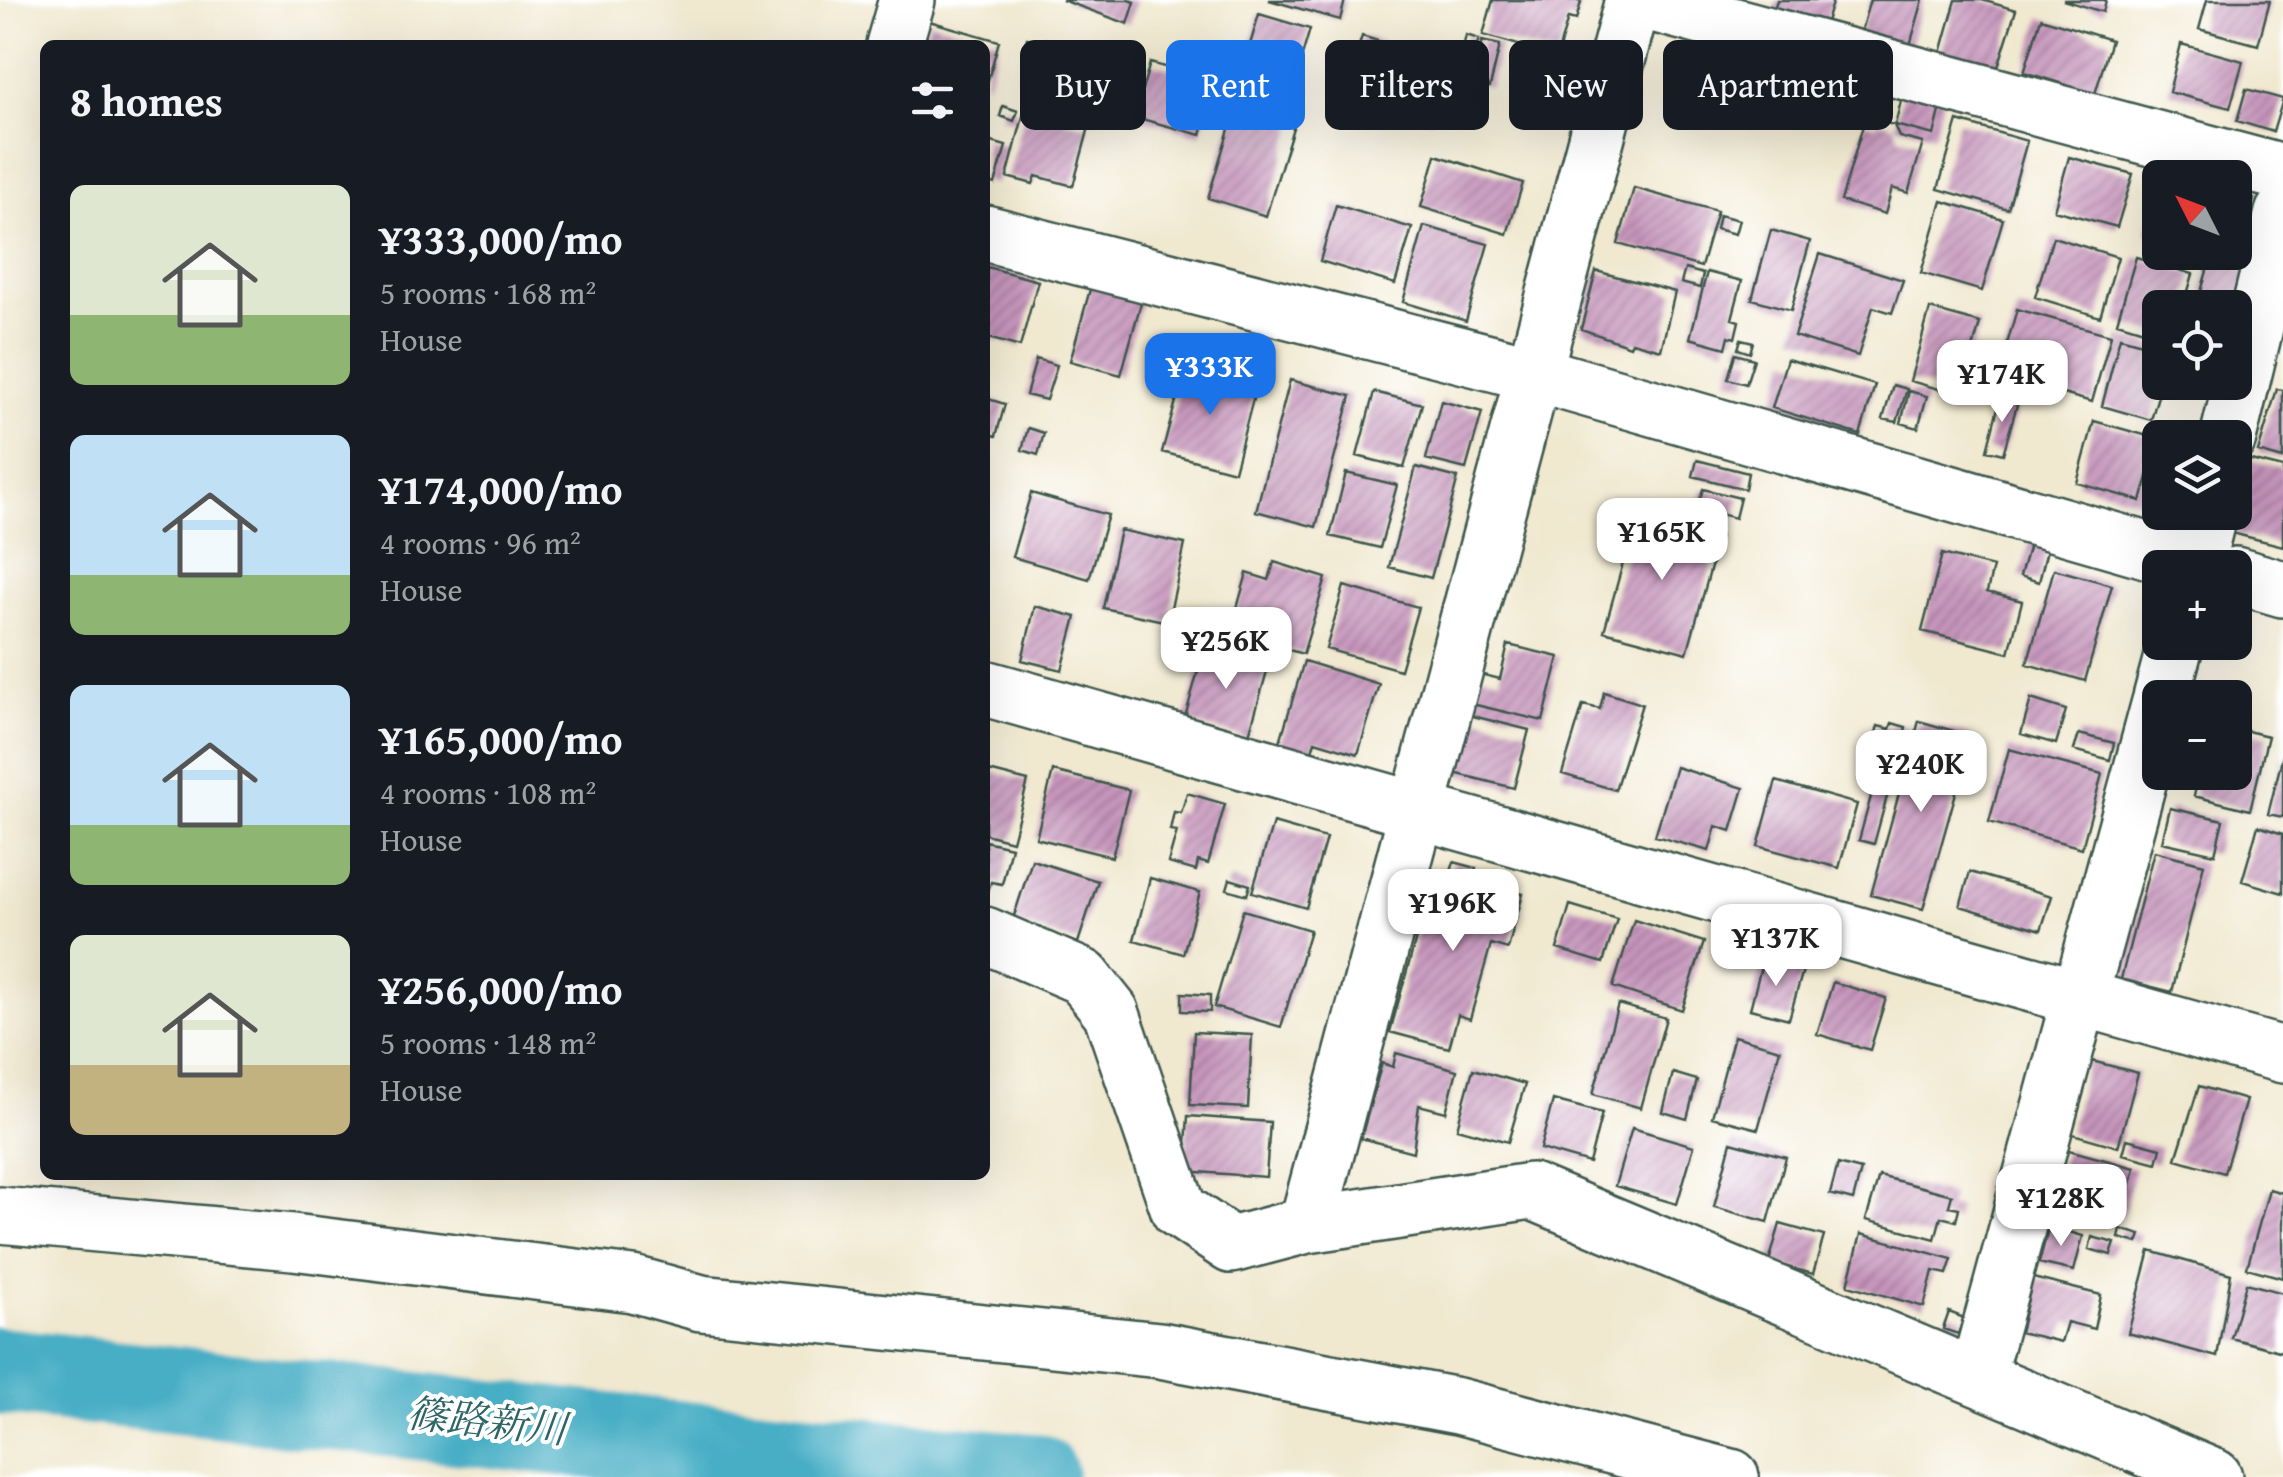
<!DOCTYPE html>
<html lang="en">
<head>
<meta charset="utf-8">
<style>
	:root { --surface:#171b24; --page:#20242c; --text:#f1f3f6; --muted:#9ea1a6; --accent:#1a73e8 }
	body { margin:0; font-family:"Gentium Book Plus","Noto Serif JP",serif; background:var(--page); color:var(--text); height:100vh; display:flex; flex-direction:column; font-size:38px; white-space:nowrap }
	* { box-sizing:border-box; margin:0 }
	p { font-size:32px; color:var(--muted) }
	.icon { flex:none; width:55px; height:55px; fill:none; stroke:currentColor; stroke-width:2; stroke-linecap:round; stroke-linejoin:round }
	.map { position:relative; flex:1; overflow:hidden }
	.panel { position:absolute; left:40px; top:40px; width:950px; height:1140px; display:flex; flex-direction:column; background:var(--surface); border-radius:15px; box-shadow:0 10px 40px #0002 }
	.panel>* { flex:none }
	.hud { position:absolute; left:1020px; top:40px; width:950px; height:90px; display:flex; gap:20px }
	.needle { width:65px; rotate:312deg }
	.tools { position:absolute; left:2142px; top:160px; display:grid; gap:20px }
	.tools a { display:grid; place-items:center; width:110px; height:110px; border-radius:15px; background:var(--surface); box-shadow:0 10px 40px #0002; font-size:50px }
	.price { position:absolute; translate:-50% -85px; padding:0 22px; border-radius:20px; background:#fff; color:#222; font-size:32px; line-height:65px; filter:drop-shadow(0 2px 5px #0008) }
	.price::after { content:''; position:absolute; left:50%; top:60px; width:30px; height:22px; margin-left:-15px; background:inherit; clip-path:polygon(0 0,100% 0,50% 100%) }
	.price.current { background:var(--accent); color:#fff }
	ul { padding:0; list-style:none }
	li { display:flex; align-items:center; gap:30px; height:250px; padding:0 30px }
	li span { display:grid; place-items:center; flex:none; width:280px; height:200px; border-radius:15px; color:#555 }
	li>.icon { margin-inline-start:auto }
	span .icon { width:120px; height:120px; fill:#fffc; stroke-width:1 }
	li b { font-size:42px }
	h2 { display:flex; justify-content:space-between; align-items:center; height:120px; padding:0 30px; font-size:42px }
	.tag { padding:0 35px; border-radius:15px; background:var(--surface); box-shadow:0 10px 40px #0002; font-size:35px; line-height:90px }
	.tag.current { background:var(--accent); color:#fff }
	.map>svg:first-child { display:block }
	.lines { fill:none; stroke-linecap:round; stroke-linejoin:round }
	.river { stroke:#46aec5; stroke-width:88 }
	.building { fill:url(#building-hatch) }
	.minor-casing { stroke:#3e574b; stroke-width:60 }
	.minor { stroke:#fff; stroke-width:55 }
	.labels { text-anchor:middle; stroke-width:8; stroke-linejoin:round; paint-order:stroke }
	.water-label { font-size:40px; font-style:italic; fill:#2d6567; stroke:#fff }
</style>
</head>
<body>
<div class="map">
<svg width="2283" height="1477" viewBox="0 0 2283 1477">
	<defs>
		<pattern id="building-hatch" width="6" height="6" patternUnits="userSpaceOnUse" patternTransform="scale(2.5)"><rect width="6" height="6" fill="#c694bb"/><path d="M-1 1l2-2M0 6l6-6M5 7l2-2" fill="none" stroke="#a07a99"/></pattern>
	</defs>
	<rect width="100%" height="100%" fill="#fff"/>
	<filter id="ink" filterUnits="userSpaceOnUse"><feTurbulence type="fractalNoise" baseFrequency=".01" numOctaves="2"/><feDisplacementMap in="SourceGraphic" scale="20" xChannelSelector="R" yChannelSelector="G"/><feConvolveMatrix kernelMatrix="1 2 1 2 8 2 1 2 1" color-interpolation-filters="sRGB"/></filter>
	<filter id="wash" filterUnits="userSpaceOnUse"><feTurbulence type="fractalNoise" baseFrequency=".0048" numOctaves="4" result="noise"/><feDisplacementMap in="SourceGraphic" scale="40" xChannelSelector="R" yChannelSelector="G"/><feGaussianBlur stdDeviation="2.25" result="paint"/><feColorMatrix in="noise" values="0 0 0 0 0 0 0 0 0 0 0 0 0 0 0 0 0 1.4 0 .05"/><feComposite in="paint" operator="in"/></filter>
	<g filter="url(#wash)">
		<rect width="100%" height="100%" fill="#f0e8cf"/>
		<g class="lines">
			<path class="river" d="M0,1371L666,1443L1034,1477"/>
		</g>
		<g id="blocks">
			<path class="building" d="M1062,0H1129L1135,2L1128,24Z
				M1269,0H1345L1340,20Z
				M1493,0H1576L1581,2L1576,20L1568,18L1557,56L1483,35Z
				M1777,0H1833L1825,25L1774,9Z
				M1870,0H1923L1908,52L1859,38Z
				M1956,0H1982L2016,10L1997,70L1941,53Z
				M2063,0H2106L2103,12Z
				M2207,0H2270L2258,45L2199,29Z
				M1259,14L1310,29L1291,93L1240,79Z
				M2041,18L2111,40L2095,94L2024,72Z
				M929,21L999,41L986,87L985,45H922Z
				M1466,35L1479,39L1475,51L1463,48Z
				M1362,36L1449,64L1431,120L1344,93Z
				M1027,38L1038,41L1033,58L1023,55Z
				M1045,39L1112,58L1095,121L1027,102Z
				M1482,41L1500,45L1490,87L1472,82Z
				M2181,44L2243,61L2230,108L2169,92Z
				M1467,53L1477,55L1473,70L1463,68Z
				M1150,63L1223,83L1217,105L1210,103L1201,135L1134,117Z
				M1696,64L1714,70L1709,89L1690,83Z
				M1904,89L1943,99L1934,135L1895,125Z
				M2246,89L2283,99L2273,132L2237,121Z
				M1237,103L1295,121L1266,216L1208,198Z
				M1003,106L1018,111L1014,121L1000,116Z
				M1025,109L1089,127L1073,186L1036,176L1033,184L1007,177Z
				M1878,121L1894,125L1899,137L1923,143L1908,193L1892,188L1885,214L1841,201L1864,122L1877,125Z
				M1958,121L2027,141L2008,209L1938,189Z
				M985,140L1006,146L995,184L985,181Z
				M1436,155L1523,183L1507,234L1421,207Z
				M2069,157L2133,174L2117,227L2054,210Z
				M2160,187V235L2147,232Z
				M1634,188L1717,211L1701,267L1618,244Z
				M2235,194L2254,199L2238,256L2235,255Z
				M1942,201L2003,219L1982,291L1921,273Z
				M1336,205L1412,228L1395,284L1320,261Z
				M1719,215L1739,220L1735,234L1716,229Z
				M1424,226L1488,244L1466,321L1403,302Z
				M1771,230L1810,241L1791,310L1752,299Z
				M2053,237L2118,257L2100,317L2035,297Z
				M1820,254L1903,280L1892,313L1873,307L1858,356L1794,336Z
				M2136,257L2193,274L2183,308H2160V335L2117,322Z
				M2210,260L2249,270L2241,303L2201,292Z
				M987,267L1038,281L1020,347L985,337Z
				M1685,269L1703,274L1700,288L1681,283Z
				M1596,271L1675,292L1661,350L1632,342L1630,346L1581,329Z
				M1707,272L1742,281L1732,319L1739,321L1735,338L1729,336L1726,348L1690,338Z
				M1091,286L1142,299L1121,375L1070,361Z
				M1930,309L1980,323L1960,395L1910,381Z
				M2017,309L2111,335L2092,402L1998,376Z
				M2120,337L2160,348L2162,382L2151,420L2102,406Z
				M1741,339L1753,342L1750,353L1738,349Z
				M1735,354L1754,359L1746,384L1728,379Z
				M1036,359L1057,365L1046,400L1026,395Z
				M1787,359L1875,385L1860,435L1772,408Z
				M1186,365L1257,384L1234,471L1162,452Z
				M1290,380L1351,396L1316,527L1256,511Z
				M1893,385L1907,389L1897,422L1883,419Z
				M2277,389L2283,390V459L2258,452Z
				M1909,391L1927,396L1918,428L1901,423Z
				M1374,392L1422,404L1404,468L1357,456Z
				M2001,396L2018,401L2003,454L1987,450Z
				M985,398L1005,404L996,436L985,433Z
				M1441,401L1482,412L1466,469L1426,459Z
				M2094,421L2159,439L2141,501L2077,483Z
				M1028,428L1044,433L1038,455L1022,450Z
				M2247,459L2283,468V546L2228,532Z
				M1697,460L1748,473L1745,489L1693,476Z
				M1416,467L1458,478L1431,578L1389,567Z
				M1346,473L1397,485L1380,548L1330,536Z
				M1703,489L1740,498L1735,518L1697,508Z
				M1031,493L1108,515L1089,579L1012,557Z
				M1637,513L1720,535L1687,653L1604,631Z
				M1120,530L1185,544L1168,622L1103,608Z
				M2030,541L2048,546L2039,582L2020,576Z
				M1942,554L1993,567L1987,592L2022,601L2009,653L1922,631Z
				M1274,562L1326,578L1303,654L1230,633L1247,573L1269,580Z
				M2054,569L2112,585L2085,681L2027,664Z
				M1344,586L1418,607L1400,670L1326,649Z
				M1035,606L1076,617L1062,670L1022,660Z
				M1508,645L1559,657L1543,721L1472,704L1480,674L1500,679Z
				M1205,646L1269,664L1248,738L1184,721Z
				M1304,661L1379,684L1358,754L1315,741L1309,762L1277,752Z
				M1604,692L1642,704L1615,790L1562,774L1583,705L1600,709Z
				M2031,699L2066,710L2056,744L2021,734Z
				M1469,715L1529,730L1514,788L1454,773Z
				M1919,721L1972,736L1923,909L1871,895Z
				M1892,723L1906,727L1874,844L1859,840L1878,771L1866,767L1878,726L1890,729Z
				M2235,728L2268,736L2250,810L2194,796L2198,779L2175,774L2235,772Z
				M2079,734L2114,743L2110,760L2074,750Z
				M2009,749L2102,774L2082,848L1989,822Z
				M2283,755V817L2268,814Z
				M1676,767L1744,788L1731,831L1716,826L1709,851L1655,836Z
				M985,770L1028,781L1012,841L985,834Z
				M1053,771L1129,790L1112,857L1036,838Z
				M1776,781L1857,804L1839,868L1758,846Z
				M1187,793L1225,804L1208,864L1198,861L1196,871L1168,863L1177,831L1170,830L1174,812L1181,813Z
				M2170,808L2223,820L2215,854L2162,842Z
				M1273,823L1326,838L1306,908L1252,892Z
				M2258,826L2283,834V893L2242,881Z
				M985,841L1011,847L1002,884L991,882L986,898Z
				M2154,851L2204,864L2172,992L2121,979Z
				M1032,860L1098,881L1078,943L1012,922Z
				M1454,862L1476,868L1473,881L1523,894L1508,949L1491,944L1470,1019L1458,1015L1449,1048L1390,1032L1433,877L1448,881Z
				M1970,872L2052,896L2041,930L1960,906Z
				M1150,878L1200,892L1183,954L1134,940Z
				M1230,879L1250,885L1247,895L1227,889Z
				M1570,905L1617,919L1603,963L1557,949Z
				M1243,910L1310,930L1281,1027L1214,1007Z
				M1634,920L1704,942L1682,1010L1613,987Z
				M1763,959L1803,970L1789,1019L1750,1009Z
				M1833,982L1886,998L1870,1050L1817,1034Z
				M1182,993L1210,995V1012L1182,1011Z
				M1618,1004L1666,1018L1641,1108L1593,1094Z
				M1194,1032L1252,1035L1248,1108L1190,1105Z
				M1734,1036L1780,1049L1758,1129L1712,1117Z
				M1396,1053L1457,1070L1446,1112L1419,1105L1413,1152L1361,1138L1382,1063L1393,1067Z
				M2088,1060L2138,1073L2118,1147L2069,1133Z
				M1473,1069L1525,1084L1508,1142L1457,1128Z
				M1673,1073L1697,1080L1687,1119L1663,1112Z
				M2199,1086L2246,1100L2224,1173L2176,1159Z
				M1553,1100L1602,1113L1589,1163L1540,1149Z
				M1188,1116L1270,1122L1266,1177L1184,1171Z
				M1632,1128L1694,1146L1677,1204L1615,1186Z
				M2127,1139L2161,1148L2157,1163L2123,1154Z
				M1731,1142L1786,1157L1768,1222L1714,1207Z
				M2065,1149L2135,1168L2123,1215L2052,1196Z
				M1838,1164L1861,1170L1853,1200L1830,1194Z
				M1879,1176L1952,1195L1949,1206L1959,1208L1956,1221L1941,1217L1935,1239L1866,1220Z
				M2269,1189L2283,1193V1278L2247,1268Z
				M1780,1224L1824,1236L1813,1274L1769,1262Z
				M2049,1226L2083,1236L2074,1271L2039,1263Z
				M2121,1229L2141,1235L2138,1243L2119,1238Z
				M1861,1234L1952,1259L1947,1274L1933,1271L1924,1307L1848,1285Z
				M2092,1237L2115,1243L2111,1255L2089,1249Z
				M2150,1251L2231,1274L2217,1357L2128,1333Z
				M2033,1278L2101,1295L2094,1329L2067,1322L2061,1342L2020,1332Z
				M2246,1283L2283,1293V1352L2231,1338Z
				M1949,1312L1964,1318L1958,1334L1943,1329Z"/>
		</g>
	</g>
	<g filter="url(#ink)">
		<use href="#blocks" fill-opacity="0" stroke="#3e574b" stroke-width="2.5"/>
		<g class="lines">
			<g class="minor-casing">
				<path id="minor" d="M1638,0L2283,173
					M894,45L907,0
					M985,233L1532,373L2209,568
					M2228,438L2283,213
					M2195,568L2209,512
					M2235,575L2283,589
					M985,688L2283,1055
					M2161,698L2176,642
					M985,935L1083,977L1111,1012L1179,1210L1231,1245L1307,1225L1531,1191L2214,1477
					M0,1215L293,1242L633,1284L701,1303L1160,1350L1458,1406L1731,1477
					M1307,1225L1633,0
					M1977,1376L2160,702"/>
			</g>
			<use href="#minor" class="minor"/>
		</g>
	</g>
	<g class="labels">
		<g class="water-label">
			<text transform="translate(487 1421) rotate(6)" y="14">篠路新川</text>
		</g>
	</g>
</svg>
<div class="tools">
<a><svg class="needle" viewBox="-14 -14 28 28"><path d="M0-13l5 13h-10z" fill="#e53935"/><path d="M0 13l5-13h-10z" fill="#9ea1a6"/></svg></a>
<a><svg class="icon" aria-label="locate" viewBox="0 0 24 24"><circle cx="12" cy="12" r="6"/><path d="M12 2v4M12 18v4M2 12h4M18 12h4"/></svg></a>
<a><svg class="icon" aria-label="layers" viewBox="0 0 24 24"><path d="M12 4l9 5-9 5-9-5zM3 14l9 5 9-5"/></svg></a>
<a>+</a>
<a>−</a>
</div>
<b class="price current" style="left:1210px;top:418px">¥333K</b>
<b class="price" style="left:2002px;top:425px">¥174K</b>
<b class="price" style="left:1662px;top:583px">¥165K</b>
<b class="price" style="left:1226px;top:692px">¥256K</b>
<b class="price" style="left:1921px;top:815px">¥240K</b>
<b class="price" style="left:1453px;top:954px">¥196K</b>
<b class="price" style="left:1776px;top:989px">¥137K</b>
<b class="price" style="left:2061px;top:1249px">¥128K</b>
<div class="hud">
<a class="tag">Buy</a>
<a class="tag current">Rent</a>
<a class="tag">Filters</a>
<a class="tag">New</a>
<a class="tag">Apartment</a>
</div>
<section class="panel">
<h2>8 homes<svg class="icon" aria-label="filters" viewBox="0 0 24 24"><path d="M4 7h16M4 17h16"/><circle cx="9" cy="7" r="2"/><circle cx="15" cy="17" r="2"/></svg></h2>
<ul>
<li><span style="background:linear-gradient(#dfe7d0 65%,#8fb573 0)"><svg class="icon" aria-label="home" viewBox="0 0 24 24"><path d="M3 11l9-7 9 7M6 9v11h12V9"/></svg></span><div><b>¥333,000/mo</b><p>5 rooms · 168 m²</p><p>House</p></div></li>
<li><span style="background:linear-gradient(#bfe0f5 70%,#8fb573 0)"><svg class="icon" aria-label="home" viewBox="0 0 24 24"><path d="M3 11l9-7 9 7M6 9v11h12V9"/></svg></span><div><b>¥174,000/mo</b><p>4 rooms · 96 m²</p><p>House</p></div></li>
<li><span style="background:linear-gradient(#bfe0f5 70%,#8fb573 0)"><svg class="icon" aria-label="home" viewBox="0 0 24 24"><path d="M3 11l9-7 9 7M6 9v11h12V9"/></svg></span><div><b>¥165,000/mo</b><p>4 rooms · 108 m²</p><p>House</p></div></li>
<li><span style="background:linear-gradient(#dfe7d0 65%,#c2b280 0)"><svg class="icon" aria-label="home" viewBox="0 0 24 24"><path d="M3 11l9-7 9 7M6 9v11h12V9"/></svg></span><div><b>¥256,000/mo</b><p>5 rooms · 148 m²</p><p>House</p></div></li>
</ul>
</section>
</div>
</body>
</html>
